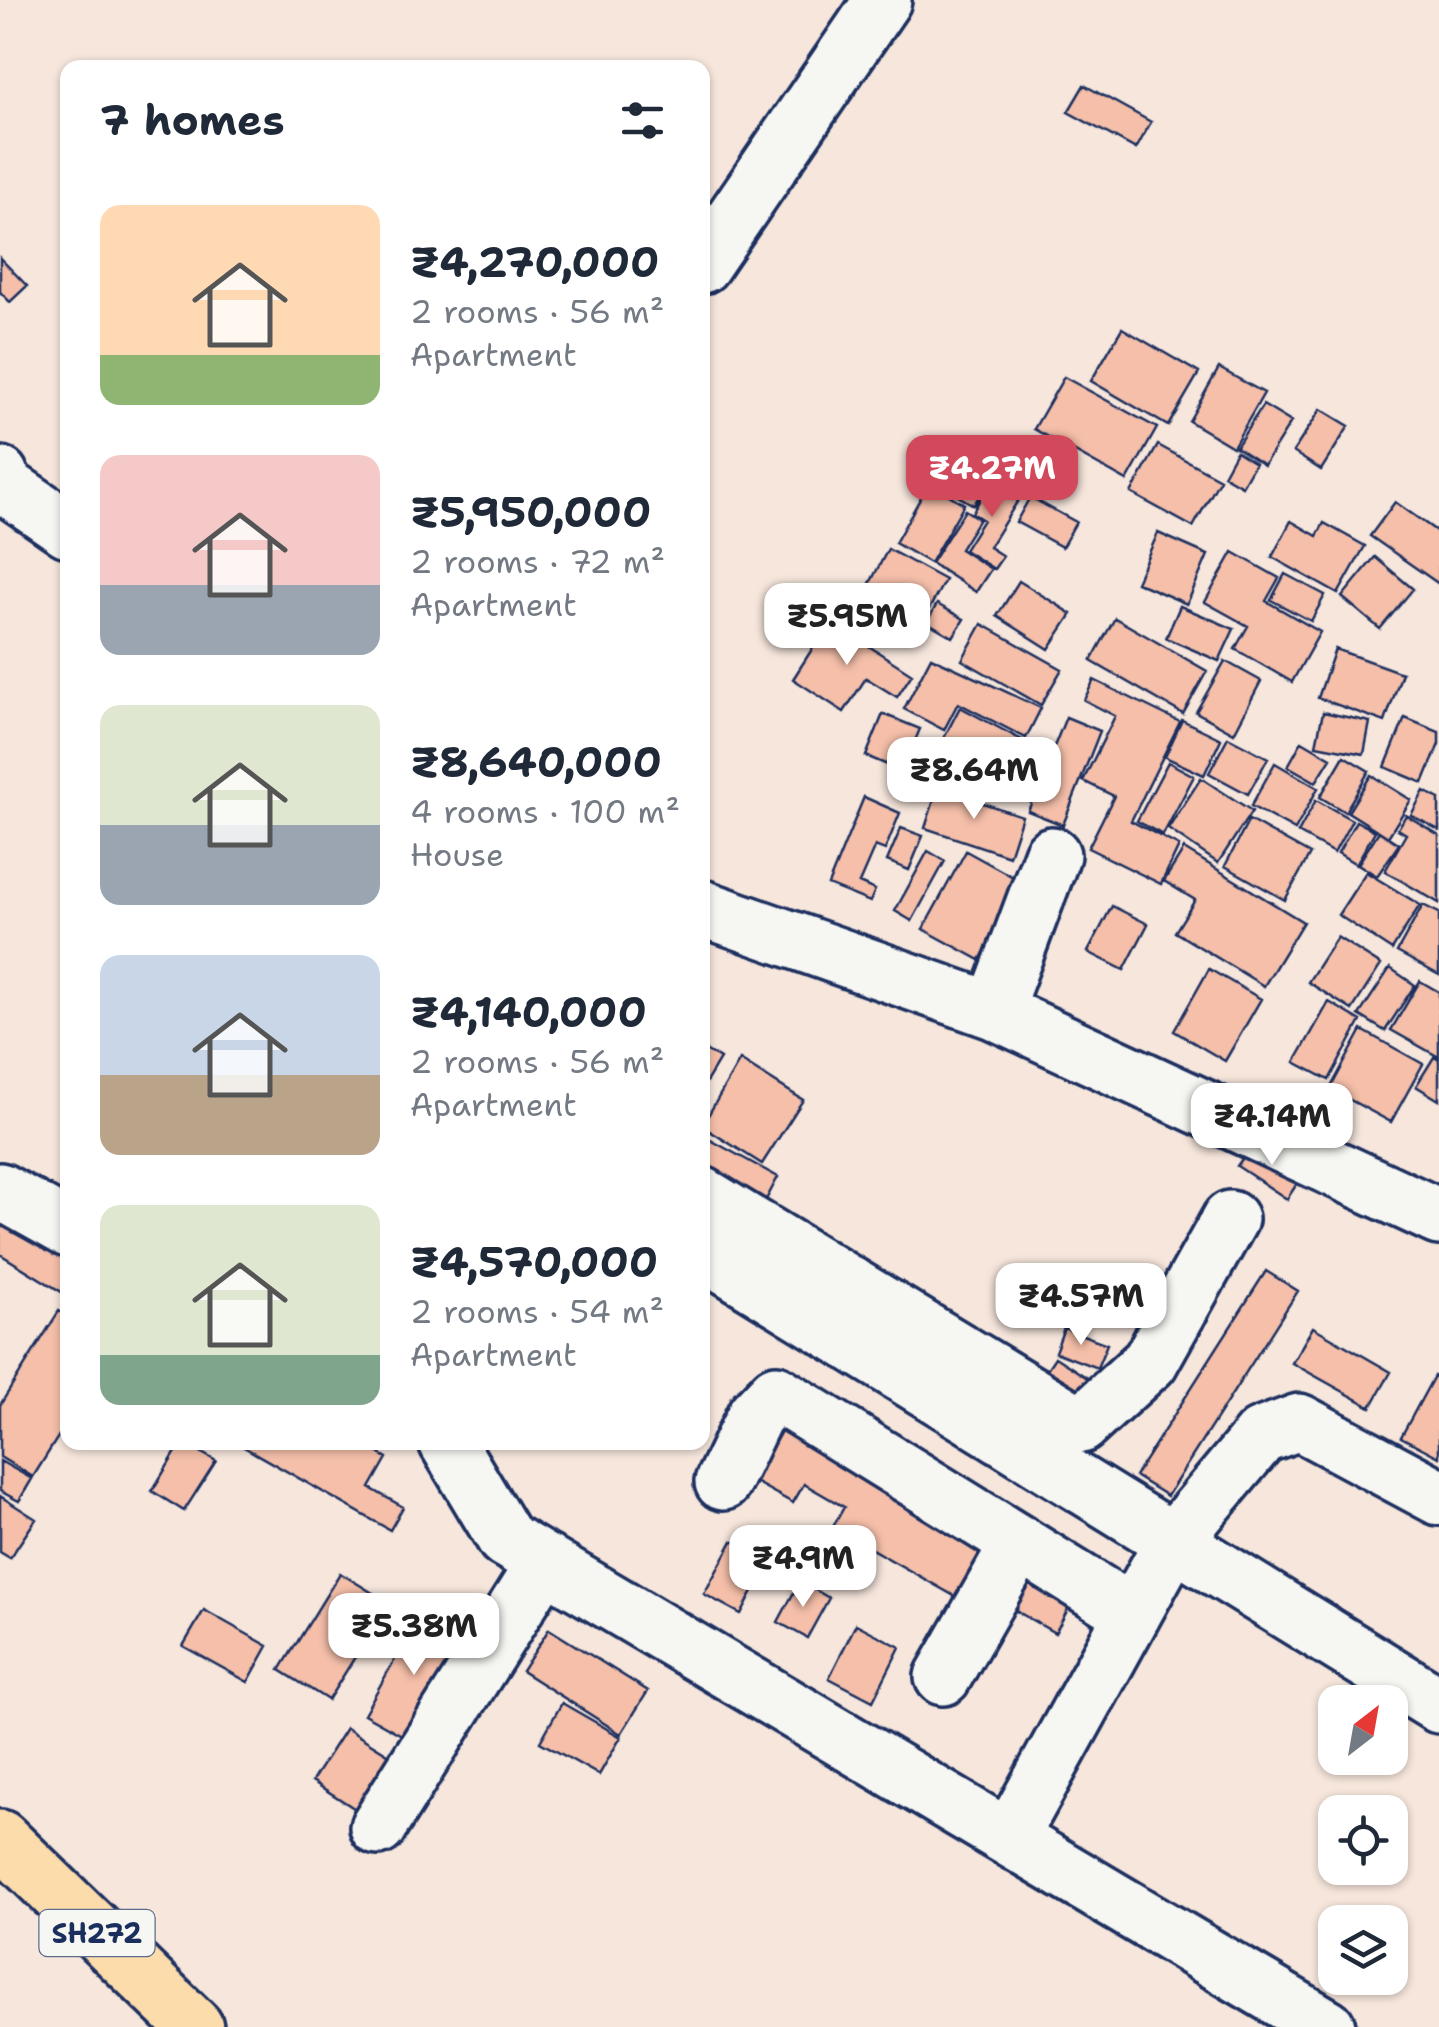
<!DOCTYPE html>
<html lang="en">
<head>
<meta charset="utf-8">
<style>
	:root { --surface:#fff; --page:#f2f2f3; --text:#1f2937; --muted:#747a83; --accent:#d1495b }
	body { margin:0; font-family:"Shantell Sans",sans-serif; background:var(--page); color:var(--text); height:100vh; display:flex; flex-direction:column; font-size:38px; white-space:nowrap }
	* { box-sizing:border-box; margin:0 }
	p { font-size:32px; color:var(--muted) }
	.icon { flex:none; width:55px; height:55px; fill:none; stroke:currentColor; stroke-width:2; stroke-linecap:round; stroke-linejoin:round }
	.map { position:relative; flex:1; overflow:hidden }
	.details { position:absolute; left:60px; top:60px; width:650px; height:1390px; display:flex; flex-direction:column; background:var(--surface); border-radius:20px; box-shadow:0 2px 8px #0004 }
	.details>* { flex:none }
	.needle { width:65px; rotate:31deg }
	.controls { position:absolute; left:1318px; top:1685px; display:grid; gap:20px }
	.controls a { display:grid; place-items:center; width:90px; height:90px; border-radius:20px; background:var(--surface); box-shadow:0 2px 8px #0004; font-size:50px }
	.price { position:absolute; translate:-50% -85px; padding:0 22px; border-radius:20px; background:#fff; color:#222; font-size:32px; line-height:65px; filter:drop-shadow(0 2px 5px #0008) }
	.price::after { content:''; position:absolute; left:50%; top:60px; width:30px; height:22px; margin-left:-15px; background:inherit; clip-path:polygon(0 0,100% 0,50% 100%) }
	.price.current { background:var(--accent); color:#fff }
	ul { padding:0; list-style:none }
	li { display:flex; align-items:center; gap:30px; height:250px; padding:0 40px }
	li span { display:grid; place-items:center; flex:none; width:280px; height:200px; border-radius:20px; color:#555 }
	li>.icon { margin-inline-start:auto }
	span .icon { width:120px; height:120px; fill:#fffc; stroke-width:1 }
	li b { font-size:42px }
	h2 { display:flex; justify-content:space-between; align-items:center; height:120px; padding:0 40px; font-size:42px }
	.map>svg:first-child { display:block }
	.building { fill:#f5bfa9; stroke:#1b2f5e; stroke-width:2.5 }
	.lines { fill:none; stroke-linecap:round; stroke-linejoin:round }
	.minor-casing { stroke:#1b2f5e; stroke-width:62 }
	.major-casing { stroke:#1b2f5e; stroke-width:62 }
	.minor { stroke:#f6f6f2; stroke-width:55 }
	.major { stroke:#fddcac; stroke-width:55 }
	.labels { text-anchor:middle; stroke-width:8; stroke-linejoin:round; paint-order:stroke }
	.shield { fill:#f6f6f2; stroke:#5d6b8a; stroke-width:2.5 }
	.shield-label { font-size:28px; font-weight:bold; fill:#1b2f5e }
</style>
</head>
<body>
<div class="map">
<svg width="1439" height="2027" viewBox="0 0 1439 2027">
	<rect width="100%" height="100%" fill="#f6e6dc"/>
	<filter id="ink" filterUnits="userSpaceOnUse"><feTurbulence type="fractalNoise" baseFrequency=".01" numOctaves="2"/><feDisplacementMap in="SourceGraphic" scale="20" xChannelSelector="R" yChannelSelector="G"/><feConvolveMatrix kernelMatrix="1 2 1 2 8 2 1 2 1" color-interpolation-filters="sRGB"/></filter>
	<g filter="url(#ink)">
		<path class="building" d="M1084,85L1151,122L1136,149L1068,112Z
			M0,258L27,286L10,302L0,292Z
			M1122,328L1199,373L1168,426L1091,381Z
			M1219,368L1264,393L1233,447L1189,421Z
			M1064,377L1157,428L1127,481L1034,429Z
			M1263,405L1291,422L1264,465L1236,447Z
			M1321,409L1349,426L1321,470L1293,452Z
			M1020,441L1052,458L1033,492L1002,476Z
			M1158,445L1220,479L1193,527L1131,493Z
			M961,450L994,468L974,505L940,486Z
			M1236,451L1255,463L1242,486L1223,475Z
			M993,477L1022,494L989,547L1003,556L994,569L964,550L983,520L972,513Z
			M929,483L964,504L930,563L895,543Z
			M1030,497L1076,522L1062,547L1016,522Z
			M1395,502L1439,533V584L1370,536Z
			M965,510L979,519L960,549L991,569L976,592L931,563Z
			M1291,521L1317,536L1324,523L1365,546L1338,594L1272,557Z
			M1158,533L1208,555L1187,604L1136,582Z
			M888,549L945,580L923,620L867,589Z
			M1233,552L1279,578L1266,601L1320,632L1292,682L1235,649L1248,626L1205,602Z
			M1375,557L1413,589L1380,629L1342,597Z
			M1285,574L1325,595L1311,621L1271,600Z
			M1019,581L1072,614L1049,649L997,616Z
			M937,604L964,619L953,637L927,622Z
			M1180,606L1234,629L1219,661L1166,638Z
			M1115,618L1207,671L1183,714L1091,661Z
			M830,621L912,674L897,697L866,678L844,712L793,679Z
			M982,624L1062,669L1041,705L962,660Z
			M1335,649L1402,673L1385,722L1318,698Z
			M931,657L1041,708L1026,738L958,703L944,730L904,709Z
			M1225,661L1261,681L1234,733L1196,712Z
			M1094,680L1180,722L1131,821L1179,846L1161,884L1088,848L1114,796L1083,781L1115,716L1084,700Z
			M960,707L1033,746L1015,778L943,740Z
			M1323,712L1370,722L1364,754L1316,745Z
			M883,714L920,729L902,771L866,756Z
			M1066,717L1100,731L1063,825L1028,811Z
			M1405,718L1439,732V744L1423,783L1385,767Z
			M1182,720L1221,739L1204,775L1165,757Z
			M1228,737L1268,758L1248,794L1209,773Z
			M1302,741L1331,758L1316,782L1288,766Z
			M1344,756L1369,771L1345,812L1320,797Z
			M1168,762L1194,776L1163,835L1137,821Z
			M1275,763L1318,788L1295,830L1251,806Z
			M1371,775L1411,800L1388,837L1348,812Z
			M1201,778L1252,811L1218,863L1168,829Z
			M938,788L1022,816L1009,856L925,828Z
			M1424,791L1439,799V830L1411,815Z
			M864,797L900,813L885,850L875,846L859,883L875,890L870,902L828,885Z
			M1316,800L1352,820L1334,853L1298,833Z
			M1406,815L1439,835V903L1385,871L1406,834L1398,829Z
			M1249,820L1310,854L1285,900L1225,866Z
			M1356,821L1375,831L1356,864L1338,853Z
			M901,828L923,836L909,870L887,861Z
			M1379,831L1399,844L1377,876L1358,864Z
			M1184,849L1303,922L1264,986L1175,932L1195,900L1164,881Z
			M928,851L945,861L912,921L895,911Z
			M966,851L1022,882L980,960L923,929Z
			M1366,872L1420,905L1392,950L1338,915Z
			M1423,905L1439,913V975L1397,952Z
			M1112,906L1148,924L1124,970L1088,952Z
			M1337,937L1381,965L1352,1010L1308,982Z
			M1390,968L1415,985L1385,1031L1359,1015Z
			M1209,969L1261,999L1225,1061L1174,1031Z
			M1420,981L1439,992V1057L1391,1030Z
			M1329,1002L1361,1021L1329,1080L1295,1062Z
			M1362,1030L1423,1064L1391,1122L1330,1089Z
			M702,1048L720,1059L702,1089Z
			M1434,1057L1439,1060V1100L1416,1086Z
			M740,1060L803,1100L762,1164L702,1126Z
			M707,1138L778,1177L759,1213L702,1181V1146Z
			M1257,1138L1306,1170L1287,1199L1237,1166Z
			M0,1207L68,1249L65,1294L0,1254Z
			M1266,1271L1298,1291L1167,1496L1135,1476Z
			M59,1311L68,1316V1421L33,1477L0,1457V1405Z
			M1313,1327L1391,1372L1371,1407L1292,1363Z
			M1064,1328L1107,1344L1097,1368L1055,1352Z
			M1055,1357L1092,1381L1079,1402L1041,1378Z
			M1434,1376L1439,1379V1457L1401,1437Z
			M784,1426L1004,1551L972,1606L833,1527L844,1507L804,1484L793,1503L753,1481Z
			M182,1442L216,1461L184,1511L152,1491Z
			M235,1442H360L387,1458L370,1488L403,1507L390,1530Z
			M0,1461L32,1479L19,1501L0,1491Z
			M0,1496L36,1519L10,1558L0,1552Z
			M733,1541L769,1560L741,1614L704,1594Z
			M340,1573L389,1603L328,1700L280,1670Z
			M1029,1576L1073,1600L1055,1633L1011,1608Z
			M800,1581L829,1598L807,1638L778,1622Z
			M204,1610L268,1646L248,1682L183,1646Z
			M419,1617L463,1642L409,1739L364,1714Z
			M856,1624L900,1647L873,1701L829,1678Z
			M549,1629L648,1691L621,1734L522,1671Z
			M562,1703L621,1737L599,1775L540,1742Z
			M346,1728L391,1756L357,1810L312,1781Z"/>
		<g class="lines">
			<g class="minor-casing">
				<path id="minor" d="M702,265L883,0
					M0,475L1,483L68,529
					M702,908L994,1011L1439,1217
					M994,1011L1052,855
					M0,1191L68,1229
					M702,1195L1081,1425L1150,1362L1230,1219
					M702,1251L1439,1705
					M447,1442L505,1539L1327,2027
					M723,1482L755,1415L776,1393L1133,1614
					M943,1677L1019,1544
					M378,1827L545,1562
					M1010,1837L1173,1541L1261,1436L1299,1422L1439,1497"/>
			</g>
			<g class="major-casing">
				<path id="major" d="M0,1838L195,2027"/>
			</g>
			<use href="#minor" class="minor"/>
			<use href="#major" class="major"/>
		</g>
	</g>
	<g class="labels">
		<rect class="shield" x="39.5" y="1910" width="115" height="46" rx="8"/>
		<g class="shield-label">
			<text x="97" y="1943">SH272</text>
		</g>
	</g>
</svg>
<div class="controls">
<a><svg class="needle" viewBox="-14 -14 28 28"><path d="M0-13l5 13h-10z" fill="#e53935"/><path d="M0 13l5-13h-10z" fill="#747a83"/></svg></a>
<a><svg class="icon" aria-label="locate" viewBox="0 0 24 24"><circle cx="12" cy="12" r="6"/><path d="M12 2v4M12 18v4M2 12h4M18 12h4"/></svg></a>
<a><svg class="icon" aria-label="layers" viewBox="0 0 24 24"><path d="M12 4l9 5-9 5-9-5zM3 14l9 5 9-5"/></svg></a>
</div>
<b class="price current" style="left:992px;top:520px">₹4.27M</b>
<b class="price" style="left:847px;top:668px">₹5.95M</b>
<b class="price" style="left:974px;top:822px">₹8.64M</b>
<b class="price" style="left:1272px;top:1168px">₹4.14M</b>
<b class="price" style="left:1081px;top:1348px">₹4.57M</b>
<b class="price" style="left:803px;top:1610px">₹4.9M</b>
<b class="price" style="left:414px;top:1678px">₹5.38M</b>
<section class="details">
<h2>7 homes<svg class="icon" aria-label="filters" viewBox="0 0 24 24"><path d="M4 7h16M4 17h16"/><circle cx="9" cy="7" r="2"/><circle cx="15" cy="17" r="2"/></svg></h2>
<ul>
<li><span style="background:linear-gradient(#ffd9b3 75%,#8fb573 0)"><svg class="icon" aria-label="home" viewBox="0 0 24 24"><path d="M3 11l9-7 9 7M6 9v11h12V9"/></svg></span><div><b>₹4,270,000</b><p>2 rooms · 56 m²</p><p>Apartment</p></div></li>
<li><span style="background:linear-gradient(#f6c9c9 65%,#9aa5b1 0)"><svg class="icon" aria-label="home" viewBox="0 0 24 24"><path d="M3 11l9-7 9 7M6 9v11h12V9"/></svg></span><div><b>₹5,950,000</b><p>2 rooms · 72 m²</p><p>Apartment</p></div></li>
<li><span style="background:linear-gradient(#dfe7d0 60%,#9aa5b1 0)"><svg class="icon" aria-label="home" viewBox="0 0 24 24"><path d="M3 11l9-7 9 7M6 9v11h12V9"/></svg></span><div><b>₹8,640,000</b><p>4 rooms · 100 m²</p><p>House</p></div></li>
<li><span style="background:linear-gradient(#c9d6e8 60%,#b9a48a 0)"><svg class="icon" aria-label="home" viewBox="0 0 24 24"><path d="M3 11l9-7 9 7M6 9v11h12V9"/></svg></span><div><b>₹4,140,000</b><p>2 rooms · 56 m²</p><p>Apartment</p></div></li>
<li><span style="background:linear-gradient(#dfe7d0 75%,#7fa58c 0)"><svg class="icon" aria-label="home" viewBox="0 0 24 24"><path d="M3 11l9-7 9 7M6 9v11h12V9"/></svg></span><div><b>₹4,570,000</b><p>2 rooms · 54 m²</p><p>Apartment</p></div></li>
</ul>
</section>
</div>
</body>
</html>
